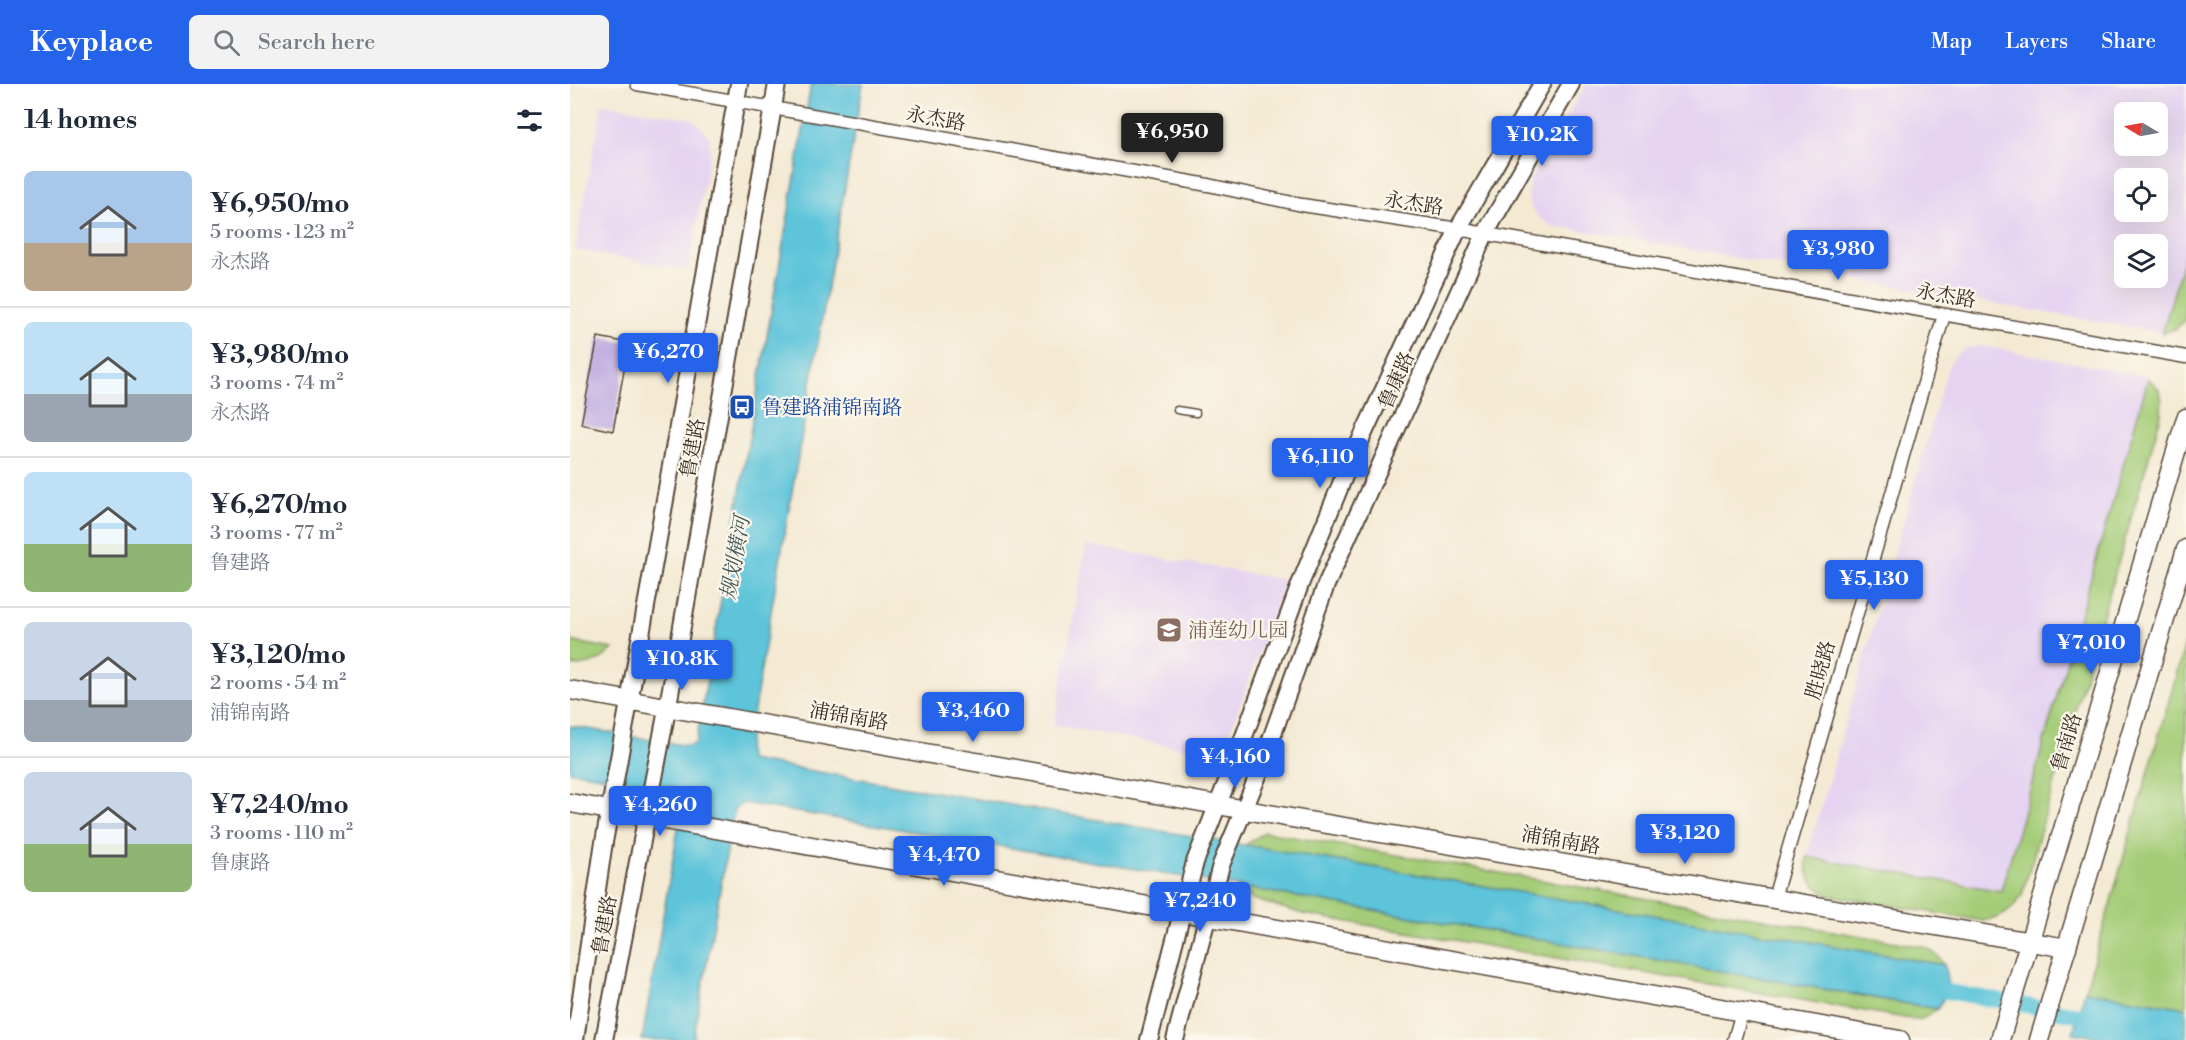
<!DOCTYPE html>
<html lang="en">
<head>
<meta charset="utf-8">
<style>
	:root { --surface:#fff; --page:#f2f2f3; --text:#1f2937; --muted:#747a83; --line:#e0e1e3; --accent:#2563eb }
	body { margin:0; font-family:"Libre Bodoni","Noto Serif SC",serif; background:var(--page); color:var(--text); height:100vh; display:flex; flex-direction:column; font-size:22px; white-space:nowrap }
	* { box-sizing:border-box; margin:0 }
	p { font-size:20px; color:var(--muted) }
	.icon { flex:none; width:33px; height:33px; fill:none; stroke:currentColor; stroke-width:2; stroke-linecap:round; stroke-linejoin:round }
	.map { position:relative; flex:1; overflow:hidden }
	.details { display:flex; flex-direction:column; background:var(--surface); width:570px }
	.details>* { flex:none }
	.needle { width:39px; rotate:280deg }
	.controls { position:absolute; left:1544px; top:18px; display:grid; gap:12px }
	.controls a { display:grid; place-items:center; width:54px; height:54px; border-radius:9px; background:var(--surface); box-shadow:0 6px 24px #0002; font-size:30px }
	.price { position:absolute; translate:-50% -51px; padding:0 14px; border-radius:6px; background:var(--accent); color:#fff; font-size:20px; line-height:39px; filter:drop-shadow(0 2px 3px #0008) }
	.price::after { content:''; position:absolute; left:50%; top:36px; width:18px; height:14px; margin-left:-9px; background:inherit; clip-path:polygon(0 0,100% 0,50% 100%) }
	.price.current { background:#222; color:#fff }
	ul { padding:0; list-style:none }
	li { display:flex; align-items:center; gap:18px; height:150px; padding:0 24px }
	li+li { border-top:2px solid var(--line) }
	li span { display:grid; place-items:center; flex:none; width:168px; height:120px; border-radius:9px; color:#555 }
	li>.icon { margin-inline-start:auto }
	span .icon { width:72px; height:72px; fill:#fffc; stroke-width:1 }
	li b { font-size:26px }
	h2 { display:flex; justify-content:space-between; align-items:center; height:72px; padding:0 24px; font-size:26px }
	header { display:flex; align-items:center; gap:36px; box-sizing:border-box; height:84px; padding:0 30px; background:var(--accent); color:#fff }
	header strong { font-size:28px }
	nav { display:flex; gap:33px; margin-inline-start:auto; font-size:21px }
	.search { width:420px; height:54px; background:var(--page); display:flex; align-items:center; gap:15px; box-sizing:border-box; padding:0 21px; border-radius:9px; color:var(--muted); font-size:22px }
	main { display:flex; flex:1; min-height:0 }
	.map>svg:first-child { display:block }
	.built { fill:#e5d3f1; fill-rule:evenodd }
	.green { fill:#a5cd79; stroke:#707c4c; stroke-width:1.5 }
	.water { fill:#5dc4da; stroke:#4c777c; stroke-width:1.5 }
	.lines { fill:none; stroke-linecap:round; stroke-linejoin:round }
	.canal { stroke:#5dc4da; stroke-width:15 }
	.building { fill:#b49fdf }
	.service-casing { stroke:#574739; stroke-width:9 }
	.minor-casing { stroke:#574739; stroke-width:15 }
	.tertiary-casing { stroke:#574739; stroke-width:20 }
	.secondary-casing { stroke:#574739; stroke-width:21 }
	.service { stroke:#fff; stroke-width:6 }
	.minor { stroke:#fff; stroke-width:12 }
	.tertiary { stroke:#fff; stroke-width:16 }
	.secondary { stroke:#fff; stroke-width:18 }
	.labels { text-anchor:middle; stroke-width:4.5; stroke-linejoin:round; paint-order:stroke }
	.street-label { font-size:20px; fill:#3b2a1e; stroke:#fbf7ec }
	.transit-label { font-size:20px; fill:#164399; stroke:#fbf7ec; text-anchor:start }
	.education-label { font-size:20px; fill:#785e54; stroke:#fbf7ec; text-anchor:start }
	.water-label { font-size:21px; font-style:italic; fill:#455856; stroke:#fbf7ec }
</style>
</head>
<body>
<header>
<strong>Keyplace</strong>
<div class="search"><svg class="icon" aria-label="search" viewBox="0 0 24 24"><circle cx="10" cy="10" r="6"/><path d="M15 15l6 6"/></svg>Search here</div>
<nav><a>Map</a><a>Layers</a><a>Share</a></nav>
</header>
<main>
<section class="details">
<h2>14 homes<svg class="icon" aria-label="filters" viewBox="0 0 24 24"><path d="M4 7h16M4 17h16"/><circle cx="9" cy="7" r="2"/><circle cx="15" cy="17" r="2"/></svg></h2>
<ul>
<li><span style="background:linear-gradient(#a9c7e8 60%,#b9a48a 0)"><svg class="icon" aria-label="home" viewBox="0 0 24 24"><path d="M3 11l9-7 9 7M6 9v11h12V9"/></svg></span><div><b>¥6,950/mo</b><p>5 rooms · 123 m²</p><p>永杰路</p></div></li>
<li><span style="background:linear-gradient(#bfe0f5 60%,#9aa5b1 0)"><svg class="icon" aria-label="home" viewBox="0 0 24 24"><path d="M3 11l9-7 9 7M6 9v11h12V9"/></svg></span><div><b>¥3,980/mo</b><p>3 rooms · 74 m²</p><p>永杰路</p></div></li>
<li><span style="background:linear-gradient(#bfe0f5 60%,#8fb573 0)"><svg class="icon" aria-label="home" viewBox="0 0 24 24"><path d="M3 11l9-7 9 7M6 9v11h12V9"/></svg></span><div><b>¥6,270/mo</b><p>3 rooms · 77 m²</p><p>鲁建路</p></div></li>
<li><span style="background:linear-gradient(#c9d6e8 65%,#9aa5b1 0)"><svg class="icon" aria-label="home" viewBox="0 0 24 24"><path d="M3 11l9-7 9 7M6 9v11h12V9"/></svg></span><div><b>¥3,120/mo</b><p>2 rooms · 54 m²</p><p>浦锦南路</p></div></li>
<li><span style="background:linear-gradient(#c9d6e8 60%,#8fb573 0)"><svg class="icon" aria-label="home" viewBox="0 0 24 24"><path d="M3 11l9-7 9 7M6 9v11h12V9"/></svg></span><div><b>¥7,240/mo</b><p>3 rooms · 110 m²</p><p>鲁康路</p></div></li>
</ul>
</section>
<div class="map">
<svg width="1616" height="956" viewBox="0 0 1616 956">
	<rect width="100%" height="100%" fill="#fbf7ec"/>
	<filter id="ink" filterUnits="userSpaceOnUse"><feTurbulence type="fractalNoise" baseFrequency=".0167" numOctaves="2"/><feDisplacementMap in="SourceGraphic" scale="12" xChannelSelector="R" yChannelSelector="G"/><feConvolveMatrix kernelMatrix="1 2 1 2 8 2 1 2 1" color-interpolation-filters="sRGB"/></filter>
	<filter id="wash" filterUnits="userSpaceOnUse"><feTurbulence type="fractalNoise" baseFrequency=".008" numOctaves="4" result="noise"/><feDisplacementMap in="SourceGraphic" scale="24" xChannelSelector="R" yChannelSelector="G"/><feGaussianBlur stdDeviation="1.35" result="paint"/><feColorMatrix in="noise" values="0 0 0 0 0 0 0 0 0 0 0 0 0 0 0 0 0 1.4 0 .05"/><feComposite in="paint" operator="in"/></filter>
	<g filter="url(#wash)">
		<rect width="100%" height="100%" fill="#f4ead4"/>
		<path class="built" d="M1016,0H1616V167L1592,249L980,141L968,133L961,124L958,111L960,96ZM1554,28H1587V62H1554ZM1554,94H1587V128H1554ZM1554,160H1587V194H1554Z
			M32,20L121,35L132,43L140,55V69L118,186L5,166Z
			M1412,262L1571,291L1578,295L1431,807L1237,773L1378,283L1386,271L1396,264Z
			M516,461L716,496L651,671L484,641Z"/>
		<path class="green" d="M1616,167V236L1605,245L1592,249Z
			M1578,295C1594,306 1592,313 1591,331L1452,811C1443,827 1432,834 1413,837L1258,811C1243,802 1234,792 1237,773L1431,807Z
			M0,557L43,565C31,577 18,584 0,581Z
			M1616,557V924L1515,907Z
			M695,748L1355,863L1367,871L1374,881L675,761Z
			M666,802L1367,925L1352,935H1341L733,830L682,815Z"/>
		<path class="water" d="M241,0H293L177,666L179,676L1374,881C1382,898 1377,911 1367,925L666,802L174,719L165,724L163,733L123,956H72L113,715L109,705L0,687V642L118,662L126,659Z
			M1515,907L1616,924V956H1545L1503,949Z"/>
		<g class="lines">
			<path class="canal" d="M1358,904L1526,934"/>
		</g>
		<g id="blocks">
			<path class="building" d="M28,253L59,259L43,347L11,340Z"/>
		</g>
	</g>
	<g filter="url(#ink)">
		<use href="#blocks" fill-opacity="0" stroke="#574739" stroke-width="1.5"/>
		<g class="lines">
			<g class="service-casing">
				<path id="service" d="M607,326L626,329"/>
			</g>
			<g class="minor-casing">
				<path id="minor" d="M67,0L638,101L732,121L888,145L1616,273
					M1204,814L1374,231
					M1164,956L1172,928"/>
			</g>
			<g class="tertiary-casing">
				<path id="tertiary" d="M5,956L33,764L169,0
					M34,956L103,594L207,0
					M579,956L625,778L662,685L731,498L775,390L888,145L972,0
					M605,956L651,781L689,689L756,501L915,150L1001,0"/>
			</g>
			<g class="secondary-casing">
				<path id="secondary" d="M0,606L727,735L1497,864
					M0,719C444,796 887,876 1330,956
					M1430,956L1616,334
					M1469,956L1616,465"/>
			</g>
			<use href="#service" class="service"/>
			<use href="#minor" class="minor"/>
			<use href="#tertiary" class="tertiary"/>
			<use href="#secondary" class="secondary"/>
		</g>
	</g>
	<defs>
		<g id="bus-square" transform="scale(1.35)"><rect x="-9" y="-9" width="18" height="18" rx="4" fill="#1a4fb4" stroke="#fbf7ec"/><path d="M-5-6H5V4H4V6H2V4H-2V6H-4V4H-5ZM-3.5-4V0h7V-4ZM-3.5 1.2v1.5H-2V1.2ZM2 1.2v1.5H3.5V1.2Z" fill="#fff"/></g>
		<g id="school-square" transform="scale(1.35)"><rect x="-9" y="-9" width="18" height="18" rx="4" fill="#8d6e63" stroke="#fbf7ec"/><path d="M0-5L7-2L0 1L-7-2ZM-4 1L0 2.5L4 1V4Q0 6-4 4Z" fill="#fff"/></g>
	</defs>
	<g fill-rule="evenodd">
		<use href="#bus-square" x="172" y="323"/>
		<use href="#school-square" x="599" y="546"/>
	</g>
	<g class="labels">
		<g class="street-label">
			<text transform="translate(366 34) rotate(10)" y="7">永杰路</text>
			<text transform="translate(844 119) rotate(9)" y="7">永杰路</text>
			<text transform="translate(1376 211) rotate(10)" y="7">永杰路</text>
			<text transform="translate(826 296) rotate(-66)" y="7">鲁康路</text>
			<text transform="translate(122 364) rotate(-80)" y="7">鲁建路</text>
			<text transform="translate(1250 586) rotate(-74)" y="7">胜晓路</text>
			<text transform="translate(279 632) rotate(10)" y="7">浦锦南路</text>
			<text transform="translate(1496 658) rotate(-73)" y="7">鲁南路</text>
			<text transform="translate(991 756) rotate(10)" y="7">浦锦南路</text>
			<text transform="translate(34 841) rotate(-80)" y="7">鲁建路</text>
		</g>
		<g class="transit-label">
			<text x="192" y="330">鲁建路浦锦南路</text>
		</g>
		<g class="education-label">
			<text x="618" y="553">浦莲幼儿园</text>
		</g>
		<g class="water-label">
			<text transform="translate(165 474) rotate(-80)" y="7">规划横河</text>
		</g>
	</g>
</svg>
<div class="controls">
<a><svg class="needle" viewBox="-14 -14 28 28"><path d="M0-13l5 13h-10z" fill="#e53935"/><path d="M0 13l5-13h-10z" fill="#747a83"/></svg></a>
<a><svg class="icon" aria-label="locate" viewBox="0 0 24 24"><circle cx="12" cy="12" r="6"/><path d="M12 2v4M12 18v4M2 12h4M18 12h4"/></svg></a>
<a><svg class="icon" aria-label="layers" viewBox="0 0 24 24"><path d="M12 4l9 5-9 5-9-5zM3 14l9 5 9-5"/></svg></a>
</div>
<b class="price current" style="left:602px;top:80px">¥6,950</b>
<b class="price" style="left:972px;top:83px">¥10.2K</b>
<b class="price" style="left:1268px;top:197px">¥3,980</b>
<b class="price" style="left:98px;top:300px">¥6,270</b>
<b class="price" style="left:750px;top:405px">¥6,110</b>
<b class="price" style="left:1304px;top:527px">¥5,130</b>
<b class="price" style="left:1521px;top:591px">¥7,010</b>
<b class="price" style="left:112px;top:607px">¥10.8K</b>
<b class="price" style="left:403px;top:659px">¥3,460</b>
<b class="price" style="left:665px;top:705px">¥4,160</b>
<b class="price" style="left:90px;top:753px">¥4,260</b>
<b class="price" style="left:1115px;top:781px">¥3,120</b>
<b class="price" style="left:374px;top:803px">¥4,470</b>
<b class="price" style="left:630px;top:849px">¥7,240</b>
</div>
</main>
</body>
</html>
